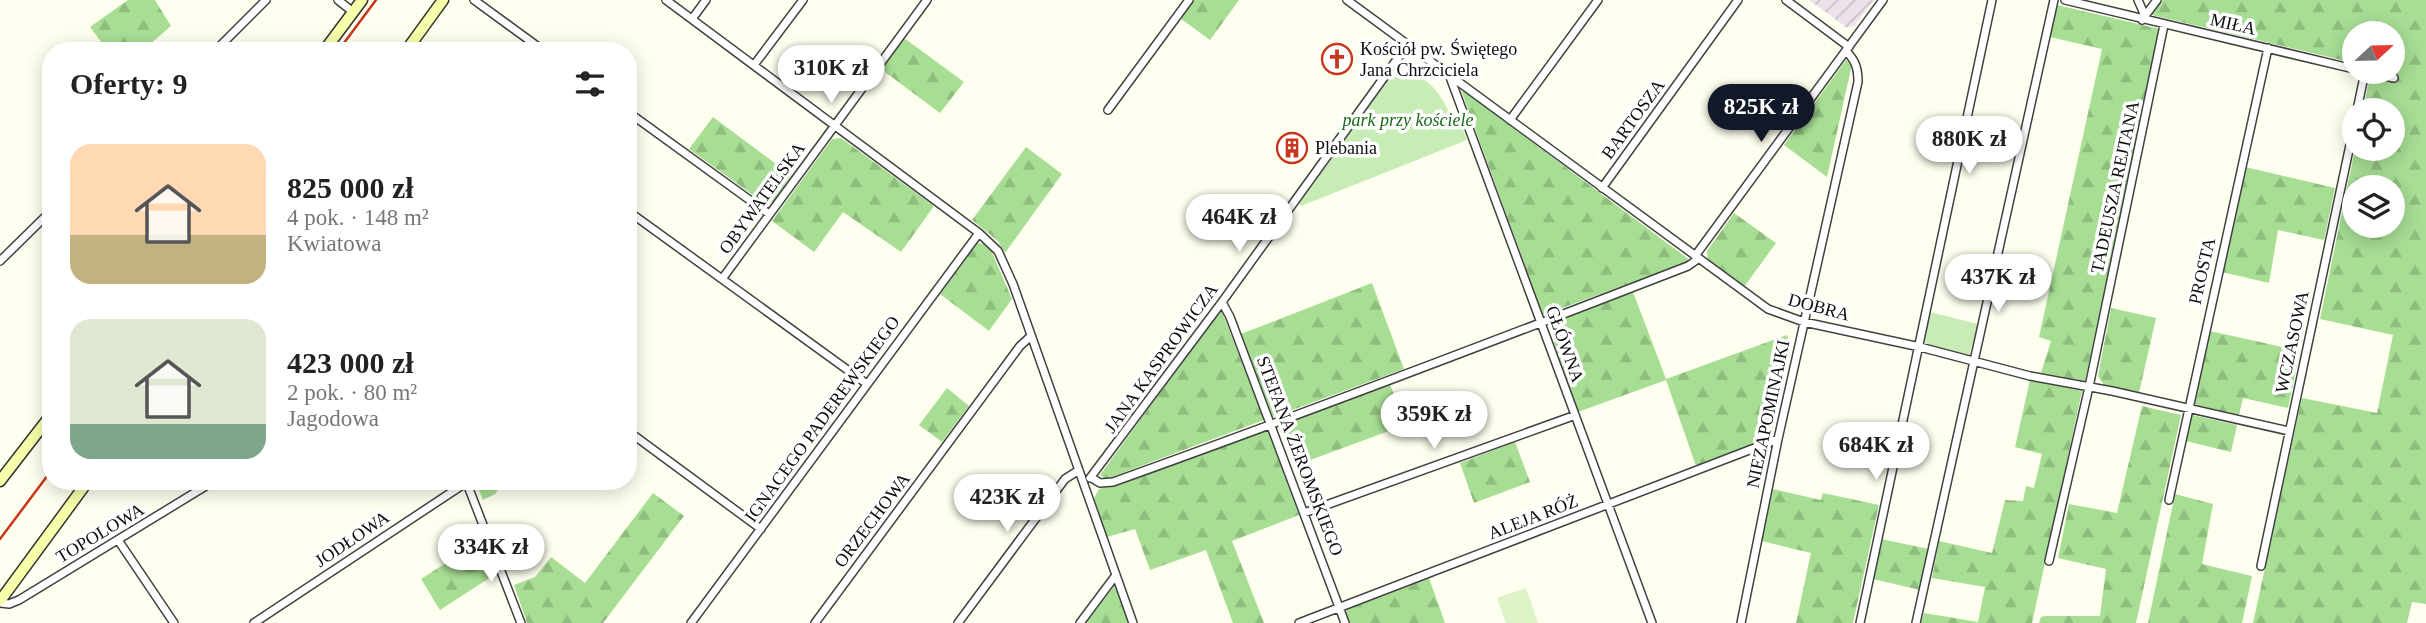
<!DOCTYPE html>
<html lang="pl">
<head>
<meta charset="utf-8">
<style>
	:root { --surface:#fff; --page:#f2f2f2; --text:#222; --muted:#767676; --accent:#111827 }
	body { margin:0; font-family:"Times New Roman",serif; background:var(--page); color:var(--text); height:100vh; display:flex; flex-direction:column; font-size:26px; white-space:nowrap }
	* { box-sizing:border-box; margin:0 }
	p { font-size:23px; color:var(--muted) }
	.icon { flex:none; width:38px; height:38px; fill:none; stroke:currentColor; stroke-width:2; stroke-linecap:round; stroke-linejoin:round }
	.map { position:relative; flex:1; overflow:hidden }
	.panel { position:absolute; left:42px; top:42px; width:595px; height:448px; display:flex; flex-direction:column; background:var(--surface); border-radius:28px; box-shadow:0 4px 18px #0003 }
	.panel>* { flex:none }
	.needle { width:46px; rotate:68deg }
	.tools { position:absolute; left:2342px; top:21px; display:grid; gap:14px }
	.tools a { display:grid; place-items:center; width:63px; height:63px; border-radius:50%; background:var(--surface); box-shadow:0 4px 18px #0003; font-size:35px }
	.price { position:absolute; translate:-50% -60px; padding:0 16px; border-radius:24px; background:#fff; color:#222; font-size:23px; line-height:46px; filter:drop-shadow(0 2px 4px #0008) }
	.price::after { content:''; position:absolute; left:50%; top:42px; width:21px; height:16px; margin-left:-10px; background:inherit; clip-path:polygon(0 0,100% 0,50% 100%) }
	.price.selected { background:var(--accent); color:#fff }
	ul { padding:0; list-style:none }
	li { display:flex; align-items:center; gap:21px; height:175px; padding:0 28px }
	li span { display:grid; place-items:center; flex:none; width:196px; height:140px; border-radius:21px; color:#555 }
	li>.icon { margin-inline-start:auto }
	span .icon { width:84px; height:84px; fill:#fffc; stroke-width:1 }
	li b { font-size:30px }
	h2 { display:flex; justify-content:space-between; align-items:center; height:84px; padding:0 28px; font-size:30px }
	.map>svg:first-child { display:block }
	.industrial { fill:url(#industrial-furrows) }
	.grass { fill:#c8ecb6 }
	.forest { fill:url(#forest-firs); fill-rule:evenodd }
	.pitch { fill:#dcf3c8 }
	.lines { fill:none; stroke-linecap:round; stroke-linejoin:round }
	.street-casing { stroke:#414141; stroke-width:10 }
	.secondary-casing { stroke:#303030; stroke-width:13 }
	.street { stroke:#fff; stroke-width:7 }
	.secondary { stroke:#f8ffaa; stroke-width:10 }
	.rail { stroke:#c7361d; stroke-width:2.5 }
	.labels { text-anchor:middle; stroke-width:7; stroke-linejoin:round; paint-order:stroke }
	.street-label { font-size:18px; fill:#0e0e0e; stroke:#fff }
	.poi-label { font-size:18px; fill:#0e0e0e; stroke:#fff; text-anchor:start }
	.park-label { font-size:18px; font-style:italic; fill:#1b6a1a; stroke:#fff }
</style>
</head>
<body>
<div class="map">
<svg width="2426" height="623" viewBox="0 0 2426 623">
	<defs>
		<pattern id="industrial-furrows" width="10" height="10" patternUnits="userSpaceOnUse" patternTransform="scale(1.75)"><rect width="10" height="10" fill="#ede2ec"/><path d="M-1 1l2-2M0 10L10 0M9 11l2-2" fill="none" stroke="#cac1c9"/></pattern>
		<pattern id="forest-firs" width="22" height="20" patternUnits="userSpaceOnUse" patternTransform="scale(1.75)"><rect width="22" height="20" fill="#a7de94"/><path d="M5 1l3.5 6h-7zM16 11l3.5 6h-7z" fill="#8fbd7e"/></pattern>
	</defs>
	<rect width="100%" height="100%" fill="#ffffef"/>
	<path class="industrial" d="M1809,0H1874L1855,25L1847,28Z"/>
	<path class="grass" d="M1409,74C1431,78 1442,97 1451,116L1458,115L1467,140L1301,206L1298,202L1387,81L1399,75Z
		M1930,312L1978,324L1969,356L1924,345Z"/>
	<path class="forest" d="M128,0H155L171,26L142,51H108L90,27Z
		M1193,0H1239L1210,40L1180,18Z
		M2163,0H2426V604L2412,602L2407,623H2253L2302,398L2377,413L2393,335L2320,319L2355,149H2392V110H2363L2371,72H2392V33H2354V63L2152,15ZM2354,187H2392V226H2354Z
		M2057,5L2160,29L2085,381L2041,373L2051,341L2039,337L2102,49L2050,37Z
		M904,38L964,82L940,113L881,69Z
		M1846,60L1852,64L1827,177L1784,145Z
		M1464,91L1691,261L1543,315L1462,93Z
		M713,117L791,175L773,202L764,203L689,149Z
		M841,138L934,206L901,252L843,212L814,252L772,221L832,139Z
		M1026,147L1062,174L1005,253L998,241L972,220Z
		M2245,167L2335,188L2324,240L2278,230L2269,283L2222,272Z
		M1734,213L1776,243L1744,287L1708,260L1707,251Z
		M977,243L985,244L991,250L1012,299L989,331L940,294Z
		M1372,283L1404,369L1273,417L1241,334Z
		M1633,292L1666,379L1787,335L1790,345L1772,433L1762,442L1696,466L1666,380L1578,412L1554,343L1561,319Z
		M2111,308L2156,318L2139,393L2104,385L2098,376Z
		M1221,309L1264,420L1106,479L1100,475Z
		M2210,331L2300,351L2288,408L2243,398L2239,415L2194,406Z
		M2030,380L2082,391L2032,623H1921L1924,613L1978,622L1985,587L1932,578L1939,541L1992,553L2005,500L2023,501L2026,486L2034,488L2042,454L2015,447Z
		M1390,384L1405,425L1294,466L1281,432L1285,423Z
		M947,388L969,406L942,442L919,425Z
		M2142,406L2181,415L2136,623H2039L2041,617L2045,616H2100L2106,569L2058,558L2069,504L2117,513Z
		M2192,415L2237,425L2231,452L2186,441Z
		M1262,429L1268,431L1299,515L1232,541L1264,623H1233L1206,550L1150,570L1135,529L1107,537L1093,500L1099,489Z
		M1515,442L1530,482L1474,503L1460,463Z
		M475,481H505L495,494L483,500Z
		M1773,489L1821,500L1823,493L1879,505L1853,623H1796L1811,553L1762,541Z
		M653,493L684,516L603,623H527L514,585L535,577L551,557L585,583Z
		M2175,494L2213,504L2202,564L2252,576L2242,623H2148Z
		M1881,539L1929,549L1920,590L1873,579Z
		M477,543L491,577L440,610L421,579Z
		M1429,578L1445,623H1349L1344,608Z
		M1116,584L1131,623H1086Z"/>
	<path class="pitch" d="M1526,588L1538,623H1506L1497,598Z"/>
	<g class="lines">
		<g class="street-casing">
			<path id="street" d="M338,0L353,12
				M474,0L544,51
				M666,0L979,233L998,251L1013,284L1133,623
				M1347,0L1768,309L1804,322L1920,347L2030,376L2112,391L2289,431
				M1786,0L1849,47
				M2065,0L2354,69
				M2138,0L2145,16
				M692,19L706,0
				M2142,20L2157,0
				M215,51L266,0
				M754,65L803,0
				M2366,72L2394,78
				M1450,77L1652,623
				M1108,110L1189,0
				M2357,110L2365,72
				M628,112L769,214
				M1510,120L1598,0
				M1602,188L1738,0
				M628,211L867,384
				M1695,256L1883,0
				M0,261L51,211
				M722,279L927,0
				M1222,302L1230,317L1345,623
				M628,431L761,529
				M1090,478L1222,302L1408,44
				M1092,478L1100,483L1113,482C1306,413 1497,340 1688,266L1698,259
				M466,481L521,623
				M2169,500L2268,48
				M1304,513L1573,416
				M118,540L174,623
				M2049,561L2089,387L2164,25
				M2261,566L2354,126
				M0,603L9,604L19,600L214,481
				M254,623L467,482
				M691,623L979,233
				M815,623L1020,346L1031,336
				M958,623L1065,479L1079,470
				M1080,623L1116,575
				M1299,623L1778,439
				M1741,623L1778,439L1858,82C1858,69 1856,61 1846,51
				M1860,623L1992,0
				M1916,623L2054,0"/>
		</g>
		<g class="secondary-casing">
			<path id="secondary" d="M324,51L362,0
				M406,51L443,0
				M0,481L51,415
				M0,601L88,481"/>
		</g>
		<use href="#street" class="street"/>
		<use href="#secondary" class="secondary"/>
		<path class="rail" d="M338,51L376,0
			M0,539L51,471"/>
	</g>
	<defs>
		<g id="church-ring" transform="scale(1.575)"><circle r="9.5" fill="#fff" stroke="#c7361d" stroke-width="1.5"/><path d="M-1.2-6h2.4v3.5h3.3v2.4h-3.3V6h-2.4V-.1h-3.3v-2.4h3.3Z" fill="#c7361d"/></g>
		<g id="building-ring" transform="scale(1.575)"><circle r="9.5" fill="#fff" stroke="#c7361d" stroke-width="1.5"/><path d="M-4-6H4V6H1V3H-1V6H-4ZM-2.5-4.3h1.7v1.8h-1.7ZM.8-4.3h1.7v1.8H.8ZM-2.5-1h1.7V.8h-1.7ZM.8-1h1.7V.8H.8Z" fill="#c7361d"/></g>
	</defs>
	<g fill-rule="evenodd">
		<use href="#church-ring" x="1337" y="59"/>
		<use href="#building-ring" x="1292" y="148"/>
	</g>
	<g class="labels">
		<g class="street-label">
			<text transform="translate(2233 24) rotate(13)" y="6">MIŁA</text>
			<text transform="translate(1633 119) rotate(-54)" y="6">BARTOSZA</text>
			<text transform="translate(2115 187) rotate(-78)" y="6">TADEUSZA REJTANA</text>
			<text transform="translate(762 198) rotate(-54)" y="6">OBYWATELSKA</text>
			<text transform="translate(2202 271) rotate(-77)" y="6">PROSTA</text>
			<text transform="translate(1819 307) rotate(15)" y="6">DOBRA</text>
			<text transform="translate(2292 342) rotate(-78)" y="6">WCZASOWA</text>
			<text transform="translate(1565 344) rotate(70)" y="6">GŁÓWNA</text>
			<text transform="translate(1161 358) rotate(-54)" y="6">JANA KASPROWICZA</text>
			<text transform="translate(1768 414) rotate(-78)" y="6">NIEZAPOMINAJKI</text>
			<text transform="translate(822 419) rotate(-54)" y="6">IGNACEGO PADEREWSKIEGO</text>
			<text transform="translate(1300 456) rotate(69)" y="6">STEFANA ŻEROMSKIEGO</text>
			<text transform="translate(1533 517) rotate(-21)" y="6">ALEJA RÓŻ</text>
			<text transform="translate(872 520) rotate(-53)" y="6">ORZECHOWA</text>
			<text transform="translate(100 533) rotate(-31)" y="6">TOPOLOWA</text>
			<text transform="translate(352 539) rotate(-34)" y="6">JODŁOWA</text>
		</g>
		<g class="poi-label">
			<text x="1360" y="55">Kościół pw. Świętego<tspan x="1360" dy="21">Jana Chrzciciela</tspan></text>
			<text x="1315" y="154">Plebania</text>
		</g>
		<g class="park-label">
			<text x="1408" y="126">park przy kościele</text>
		</g>
	</g>
</svg>
<div class="tools">
<a><svg class="needle" viewBox="-14 -14 28 28"><path d="M0-13l5 13h-10z" fill="#e53935"/><path d="M0 13l5-13h-10z" fill="#767676"/></svg></a>
<a><svg class="icon" aria-label="locate" viewBox="0 0 24 24"><circle cx="12" cy="12" r="6"/><path d="M12 2v4M12 18v4M2 12h4M18 12h4"/></svg></a>
<a><svg class="icon" aria-label="layers" viewBox="0 0 24 24"><path d="M12 4l9 5-9 5-9-5zM3 14l9 5 9-5"/></svg></a>
</div>
<b class="price" style="left:831px;top:105px">310K zł</b>
<b class="price selected" style="left:1761px;top:144px">825K zł</b>
<b class="price" style="left:1969px;top:176px">880K zł</b>
<b class="price" style="left:1239px;top:254px">464K zł</b>
<b class="price" style="left:1998px;top:314px">437K zł</b>
<b class="price" style="left:1434px;top:451px">359K zł</b>
<b class="price" style="left:1876px;top:482px">684K zł</b>
<b class="price" style="left:1007px;top:534px">423K zł</b>
<b class="price" style="left:491px;top:584px">334K zł</b>
<section class="panel">
<h2>Oferty: 9<svg class="icon" aria-label="filters" viewBox="0 0 24 24"><path d="M4 7h16M4 17h16"/><circle cx="9" cy="7" r="2"/><circle cx="15" cy="17" r="2"/></svg></h2>
<ul>
<li><span style="background:linear-gradient(#ffd9b3 65%,#c2b280 0)"><svg class="icon" aria-label="home" viewBox="0 0 24 24"><path d="M3 11l9-7 9 7M6 9v11h12V9"/></svg></span><div><b>825 000 zł</b><p>4 pok. · 148 m²</p><p>Kwiatowa</p></div></li>
<li><span style="background:linear-gradient(#dfe7d0 75%,#7fa58c 0)"><svg class="icon" aria-label="home" viewBox="0 0 24 24"><path d="M3 11l9-7 9 7M6 9v11h12V9"/></svg></span><div><b>423 000 zł</b><p>2 pok. · 80 m²</p><p>Jagodowa</p></div></li>
</ul>
</section>
</div>
</body>
</html>
